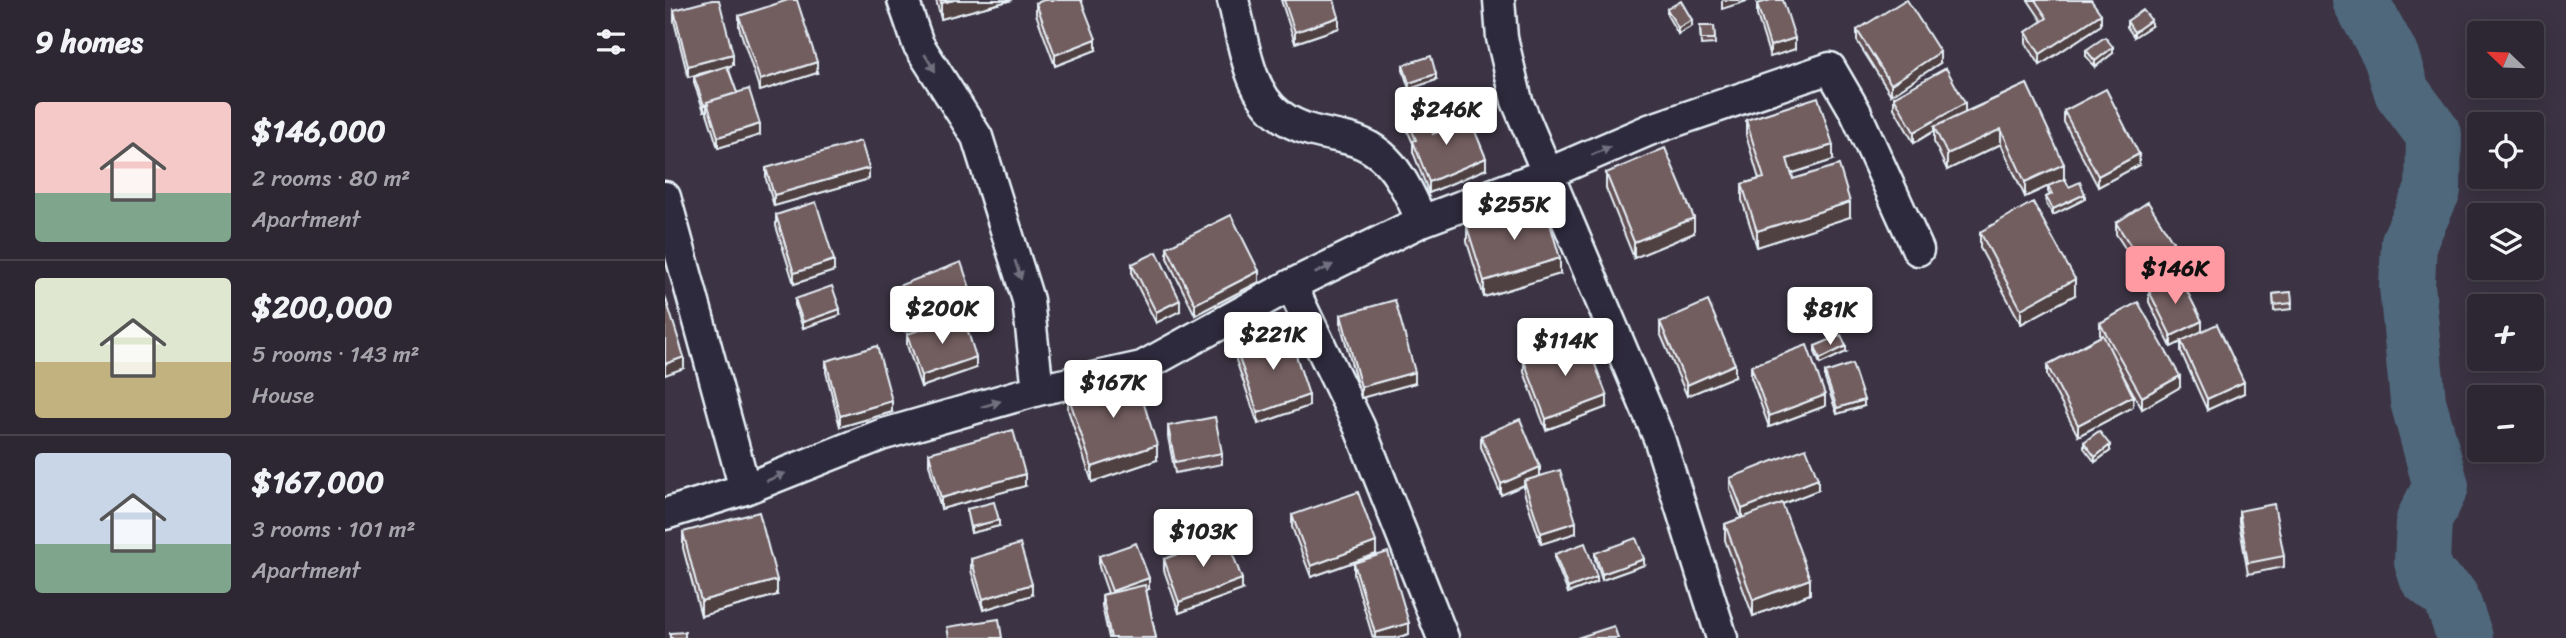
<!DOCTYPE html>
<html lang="en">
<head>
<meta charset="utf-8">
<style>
	:root { --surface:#2d2733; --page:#39333f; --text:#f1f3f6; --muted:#a7a5ac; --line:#48444e; --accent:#ff9aa2 }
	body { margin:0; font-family:Sriracha,sans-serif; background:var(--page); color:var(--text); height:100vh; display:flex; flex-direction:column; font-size:26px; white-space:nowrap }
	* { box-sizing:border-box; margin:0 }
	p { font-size:23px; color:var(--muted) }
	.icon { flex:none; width:38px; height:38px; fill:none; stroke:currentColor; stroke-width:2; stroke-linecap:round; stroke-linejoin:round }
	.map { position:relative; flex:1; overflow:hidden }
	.panel { display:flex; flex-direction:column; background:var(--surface); width:665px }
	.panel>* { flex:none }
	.needle { width:46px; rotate:293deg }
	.buttons { position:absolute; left:1802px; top:21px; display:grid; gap:14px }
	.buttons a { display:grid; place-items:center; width:77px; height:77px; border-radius:7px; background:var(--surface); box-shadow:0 4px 18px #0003,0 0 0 2px var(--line); font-size:35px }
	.price { position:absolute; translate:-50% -60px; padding:0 16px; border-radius:7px; background:#fff; color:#222; font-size:23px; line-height:46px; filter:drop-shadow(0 2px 4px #0008) }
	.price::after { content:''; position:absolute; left:50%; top:42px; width:21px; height:16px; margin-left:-10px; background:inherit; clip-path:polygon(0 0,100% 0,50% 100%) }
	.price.current { background:var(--accent); color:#111 }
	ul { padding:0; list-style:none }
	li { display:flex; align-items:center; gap:21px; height:175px; padding:0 35px }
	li+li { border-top:2px solid var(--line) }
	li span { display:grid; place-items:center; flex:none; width:196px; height:140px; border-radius:7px; color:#555 }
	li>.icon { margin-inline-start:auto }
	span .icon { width:84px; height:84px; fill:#fffc; stroke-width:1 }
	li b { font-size:30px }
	h2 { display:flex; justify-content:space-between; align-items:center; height:84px; padding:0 35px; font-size:30px }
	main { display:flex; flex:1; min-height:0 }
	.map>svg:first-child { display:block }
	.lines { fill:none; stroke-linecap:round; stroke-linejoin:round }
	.river { stroke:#50677b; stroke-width:56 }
	.minor-casing { stroke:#e8f1f8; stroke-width:35 }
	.minor { stroke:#2f2a3d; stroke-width:30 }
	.wall { fill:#625052; stroke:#e8f1f8; stroke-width:2 }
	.shaded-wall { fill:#504142; stroke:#e8f1f8; stroke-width:2 }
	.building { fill:#725d5f; stroke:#e8f1f8; stroke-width:2 }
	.oneway { fill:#70707e }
</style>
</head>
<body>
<main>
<section class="panel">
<h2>9 homes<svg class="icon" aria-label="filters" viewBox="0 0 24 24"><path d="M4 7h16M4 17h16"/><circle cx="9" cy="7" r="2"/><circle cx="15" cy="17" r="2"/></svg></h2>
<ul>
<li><span style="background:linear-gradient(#f6c9c9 65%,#7fa58c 0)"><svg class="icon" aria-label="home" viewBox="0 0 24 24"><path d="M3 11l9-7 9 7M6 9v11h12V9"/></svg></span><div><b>$146,000</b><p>2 rooms · 80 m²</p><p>Apartment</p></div></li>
<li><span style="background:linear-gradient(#dfe7d0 60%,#c2b280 0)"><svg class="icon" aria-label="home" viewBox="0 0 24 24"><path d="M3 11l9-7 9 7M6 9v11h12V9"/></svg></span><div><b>$200,000</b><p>5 rooms · 143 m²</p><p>House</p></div></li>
<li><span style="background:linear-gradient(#c9d6e8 65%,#7fa58c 0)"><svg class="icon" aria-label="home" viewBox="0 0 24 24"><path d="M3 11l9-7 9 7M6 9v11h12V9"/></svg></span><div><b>$167,000</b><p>3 rooms · 101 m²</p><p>Apartment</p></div></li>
</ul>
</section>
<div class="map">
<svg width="1901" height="638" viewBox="0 0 1901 638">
	<rect width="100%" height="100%" fill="#3c3444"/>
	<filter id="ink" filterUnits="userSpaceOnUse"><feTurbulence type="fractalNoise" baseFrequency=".0143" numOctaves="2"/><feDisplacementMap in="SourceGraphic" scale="14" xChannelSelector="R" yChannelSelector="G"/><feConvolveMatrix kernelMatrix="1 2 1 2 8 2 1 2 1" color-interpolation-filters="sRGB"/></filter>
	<g filter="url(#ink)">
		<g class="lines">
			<path class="river" d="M1695,0L1726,56L1737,92L1769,135L1768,190L1744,242L1742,286L1753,401L1776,486L1759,520L1757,562L1762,577L1786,597L1800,638"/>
			<g class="minor-casing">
				<path id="minor" d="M238,0L253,44L312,137L363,300L373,390
					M568,0C578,37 582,92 616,116C633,129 656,133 676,137C724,146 738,180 757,221
					M834,0L837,38L852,101L994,438L1057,638
					M0,197L80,489
					M626,285L694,426L778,638
					M0,514L80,489L216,435L373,390L477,367L626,285L757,221L884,173L984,130L1165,68L1190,111L1253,250"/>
			</g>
			<use href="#minor" class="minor"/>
		</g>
		<path class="wall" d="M271,0H347L276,19Z
			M616,0H669L674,28L630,43Z
			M1363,0H1426L1436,25L1375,65L1361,43V32L1377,21Z
			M371,3L431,50L390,66L371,14Z
			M1092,4L1130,49L1105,57L1092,15Z
			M1002,9L1027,26L1013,34L1002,15Z
			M9,10L68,65L63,67L72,93L95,135L53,148L42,113V110L39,111L29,83V77L48,71L23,77L9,21Z
			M74,16L152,73L95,91L74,27Z
			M1462,21L1486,26L1469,37L1462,27Z
			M1035,26H1049L1050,44L1036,45Z
			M1192,30L1275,63L1226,95L1192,41Z
			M1421,50L1448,53L1430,67L1421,56Z
			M738,65L771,80L744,89L738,70Z
			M1362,84L1399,179L1360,197L1336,144L1282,170L1269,142V131L1249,143L1229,108V97L1300,112Z
			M1399,111L1474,165L1433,187L1399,122Z
			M1081,120L1168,160L1127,173L1128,179L1185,217L1092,247L1077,200V184L1094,179L1081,135Z
			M743,121L768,134L821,169L764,193L748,152V143L743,132Z
			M101,168L204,179L109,206L101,179Z
			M941,173L1029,233L969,258L941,188Z
			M1383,186L1404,187L1420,199L1388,215L1381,203V197L1385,195L1383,192Z
			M111,215L169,271L129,284L111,226Z
			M1451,223L1508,253L1477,274L1451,234Z
			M802,227L895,274L819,297L802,242Z
			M1315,232L1410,295L1356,324L1315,248Z
			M502,247L594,282L530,315L502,258Z
			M467,264L515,311L491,323L467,275Z
			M228,288L307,306L240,331L228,299Z
			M1484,291L1537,331L1579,393L1542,410L1516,352V342L1506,347L1484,302Z
			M1626,292L1627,309L1609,311L1608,294Z
			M130,299L175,315L138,328L130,305Z
			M676,315L750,383L696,398L676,326Z
			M995,322L1070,376L1022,396L995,333Z
			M1435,323L1515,387L1477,409L1454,368L1468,407L1413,436L1382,376V365L1436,336L1435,334Z
			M242,334L311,368L256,387L242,345Z
			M1150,346L1181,352L1155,364L1150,352Z
			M571,349L644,406L593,424L571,360Z
			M161,361L227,412L175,427L161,372Z
			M859,361L942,407L881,430L859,372Z
			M1086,366L1160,406L1104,427L1086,377Z
			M1160,373L1199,406L1172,414L1160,379Z
			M403,395L492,460L427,482L403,410Z
			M503,426L557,453V464L510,473L503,437Z
			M816,436L875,476L911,533L876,544L859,492V485L836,495L816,447Z
			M1419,442L1445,451L1430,462L1419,448Z
			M264,453L360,486L276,509L264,464Z
			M1065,478L1153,490L1117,504L1145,594L1088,616L1060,540V524L1076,518L1065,489Z
			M302,509L334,526L306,533L302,514Z
			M1574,511L1619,556V567L1583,574L1574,522Z
			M627,515L711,554L646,577L627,527Z
			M18,532L112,595L36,616L18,548Z
			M930,553L979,565L937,580L930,559Z
			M890,554L932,582L903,593L890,560Z
			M434,556L484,589L481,590L491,638H444L437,606V595L443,593L434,567Z
			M306,559L367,595L318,610L306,570Z
			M499,559L577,590L514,613L499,570Z
			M689,563L744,634L730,638H708L689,574Z"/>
		<path class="shaded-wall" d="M289,0H347L276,19V3Z
			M1057,0H1085L1057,9Z
			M1436,14V25L1375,65V54Z
			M674,17V28L630,43V32Z
			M1027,20V26L1013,34V28Z
			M1486,20V26L1469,37V32Z
			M1130,38V49L1105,57V46Z
			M431,39V50L390,66V55Z
			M1448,47V53L1430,67V61Z
			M1275,52V63L1226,95V84Z
			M68,54V65L23,77V66Z
			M152,62V73L95,91V80Z
			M771,74V80L744,89V83Z
			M1300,103V114L1269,127V131L1249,143V132Z
			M42,104V110L39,111V105Z
			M95,124V135L53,148V137Z
			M1336,129V144L1282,170V154Z
			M1168,145V160L1122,175V159Z
			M1474,154V165L1433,187V176Z
			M821,158V169L764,193V182Z
			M1399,164V179L1360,197V182Z
			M204,168V179L109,206V195Z
			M1420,194V199L1388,215V209Z
			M1185,202V217L1092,247V231Z
			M1029,218V233L969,258V242Z
			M1508,242V253L1477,274V263Z
			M895,258V274L819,297V281Z
			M169,260V271L129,284V273Z
			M594,271V282L530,315V304Z
			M1410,279V295L1356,324V309Z
			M307,294V306L240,331V320Z
			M515,300V311L491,323V312Z
			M175,309V315L138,328V322Z
			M1537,321V332L1506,347V336Z
			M1181,346V352L1155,364V359Z
			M19,357V368L0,375V364Z
			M311,357V368L256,387V376Z
			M1070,364V376L1022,396V385Z
			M750,372V383L696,398V387Z
			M1515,376V387L1477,409V397Z
			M1579,382V393L1542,410V399Z
			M644,395V406L593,424V413Z
			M1160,395V406L1104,427V416Z
			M942,396V407L881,430V419Z
			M1468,396V407L1413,436V425Z
			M1199,400V406L1172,414V408Z
			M227,401V412L175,427V416Z
			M492,445V460L427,482V467Z
			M1445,445V451L1430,462V457Z
			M875,467V478L859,481V485L836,495V484Z
			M360,474V486L276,509V498Z
			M1153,479V490L1077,520V509Z
			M334,520V526L306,533V527Z
			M911,522V533L876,544V533Z
			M711,542V554L646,577V566Z
			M979,559V565L937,580V574Z
			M932,577V582L903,593V588Z
			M484,578V589L447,602V591Z
			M577,579V590L514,613V602Z
			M1145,579V594L1088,616V600Z
			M112,580V595L36,616V601Z
			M367,584V595L318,610V599Z
			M744,623V634L730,638H710V633Z"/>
		<path class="building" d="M47,0H54L68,54L23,66L9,10Z
			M123,0H132L152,62L95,80L74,16Z
			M275,0H289L276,3Z
			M379,0H416L431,39L390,55L371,3Z
			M619,0H669L674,17L630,32Z
			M1106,0H1118L1130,38L1105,46L1092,4Z
			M1240,0H1242L1275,52L1226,84L1192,30Z
			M1370,0H1426L1436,14L1375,54L1361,32L1382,18Z
			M1016,1L1027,20L1013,28L1002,9Z
			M1478,10L1486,20L1469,32L1462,21Z
			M1035,26H1049L1050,39H1036Z
			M1440,37L1448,47L1430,61L1421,50Z
			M766,56L771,74L744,83L738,65Z
			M62,66L72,93L42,102L43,104L39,105L29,77Z
			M1281,68L1300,103L1249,132L1229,97Z
			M1362,84L1399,164L1360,182L1336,129L1282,154L1269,127Z
			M84,89L95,124L53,137L42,102Z
			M1441,89L1474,154L1433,176L1399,111Z
			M1153,97L1168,145L1122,159L1128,179L1174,165L1185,202L1092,231L1077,184L1099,178L1081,120Z
			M760,114L768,134L805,119L821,158L764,182L748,141L751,140L743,121Z
			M196,141L204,168L109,195L101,168Z
			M1000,148L1029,218L969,242L941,173Z
			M1400,179L1404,187L1415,182L1420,194L1388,209L1381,197L1387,194L1383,186Z
			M151,202L169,260L129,273L111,215Z
			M1368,202L1410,279L1356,309L1315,232Z
			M1483,202L1508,242L1477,263L1451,223Z
			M879,203L895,258L819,281L802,227Z
			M566,215L594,271L530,304L502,247Z
			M492,252L515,300L491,312L467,264Z
			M296,262L307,294L240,320L228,288Z
			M1514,275L1537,321L1506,336L1484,291Z
			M167,286L175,309L138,322L130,299Z
			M1626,292L1627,303L1609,305L1608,294Z
			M0,296L19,357L0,364Z
			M730,300L750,372L696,387L676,315Z
			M1043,301L1070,364L1022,385L995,322Z
			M1473,302L1515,376L1477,397L1435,323Z
			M298,316L311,357L256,376L242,334Z
			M1552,324L1579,382L1542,399L1516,341Z
			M623,331L644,395L593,413L571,349Z
			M1176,335L1181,346L1155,359L1150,346Z
			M1438,335L1468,396L1413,425L1382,365Z
			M920,338L942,396L881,419L859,361Z
			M1142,345L1160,395L1104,416L1086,366Z
			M212,346L227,401L175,416L161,361Z
			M1187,364L1199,400L1172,408L1160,373Z
			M469,373L492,445L427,467L403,395Z
			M550,417L557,453L510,462L503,426Z
			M855,419L875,467L836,484L816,436Z
			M348,430L360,474L276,498L264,453Z
			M1434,431L1445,445L1430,457L1419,442Z
			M1141,448L1153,479L1077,509L1065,478Z
			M895,470L911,522L876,533L859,481Z
			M693,492L711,542L646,566L627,515Z
			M329,502L334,520L306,527L302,509Z
			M1117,503L1145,579L1088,600L1060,524Z
			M1609,504L1619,556L1583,563L1574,511Z
			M94,512L112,580L36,601L18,532Z
			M561,536L577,579L514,602L499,559Z
			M971,538L979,559L937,574L930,553Z
			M471,543L484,578L447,591L434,556Z
			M920,543L932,577L903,588L890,554Z
			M355,544L367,584L318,599L306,559Z
			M723,552L744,623L710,633L689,563Z
			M480,585L491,638H446L437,595Z
			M334,619L337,638H284L282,627Z
			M949,626L953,638H912Z
			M20,632V638H5V633Z"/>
		<defs><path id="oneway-solid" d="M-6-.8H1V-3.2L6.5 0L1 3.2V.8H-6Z" transform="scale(1.75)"/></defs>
		<g class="oneway">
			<use href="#oneway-solid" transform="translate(265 63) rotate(58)"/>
			<use href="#oneway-solid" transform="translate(936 151) rotate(-24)"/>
			<use href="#oneway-solid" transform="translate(659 269) rotate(-26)"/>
			<use href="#oneway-solid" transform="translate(353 270) rotate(72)"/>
			<use href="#oneway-solid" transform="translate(326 404) rotate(-17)"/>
			<use href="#oneway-solid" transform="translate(111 477) rotate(-22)"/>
		</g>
	</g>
</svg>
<div class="buttons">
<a><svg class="needle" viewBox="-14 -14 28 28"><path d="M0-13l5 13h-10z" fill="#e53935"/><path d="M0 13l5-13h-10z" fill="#a7a5ac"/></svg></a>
<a><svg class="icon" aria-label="locate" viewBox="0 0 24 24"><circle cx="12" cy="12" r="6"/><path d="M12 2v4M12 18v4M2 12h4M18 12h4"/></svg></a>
<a><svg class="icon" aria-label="layers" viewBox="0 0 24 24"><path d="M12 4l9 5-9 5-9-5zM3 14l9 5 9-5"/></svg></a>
<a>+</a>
<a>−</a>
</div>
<b class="price" style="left:781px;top:147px">$246K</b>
<b class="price" style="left:849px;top:242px">$255K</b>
<b class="price current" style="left:1510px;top:306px">$146K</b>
<b class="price" style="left:277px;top:346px">$200K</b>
<b class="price" style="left:1165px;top:347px">$81K</b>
<b class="price" style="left:608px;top:372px">$221K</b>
<b class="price" style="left:900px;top:378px">$114K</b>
<b class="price" style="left:448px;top:420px">$167K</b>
<b class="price" style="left:538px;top:569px">$103K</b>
</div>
</main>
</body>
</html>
